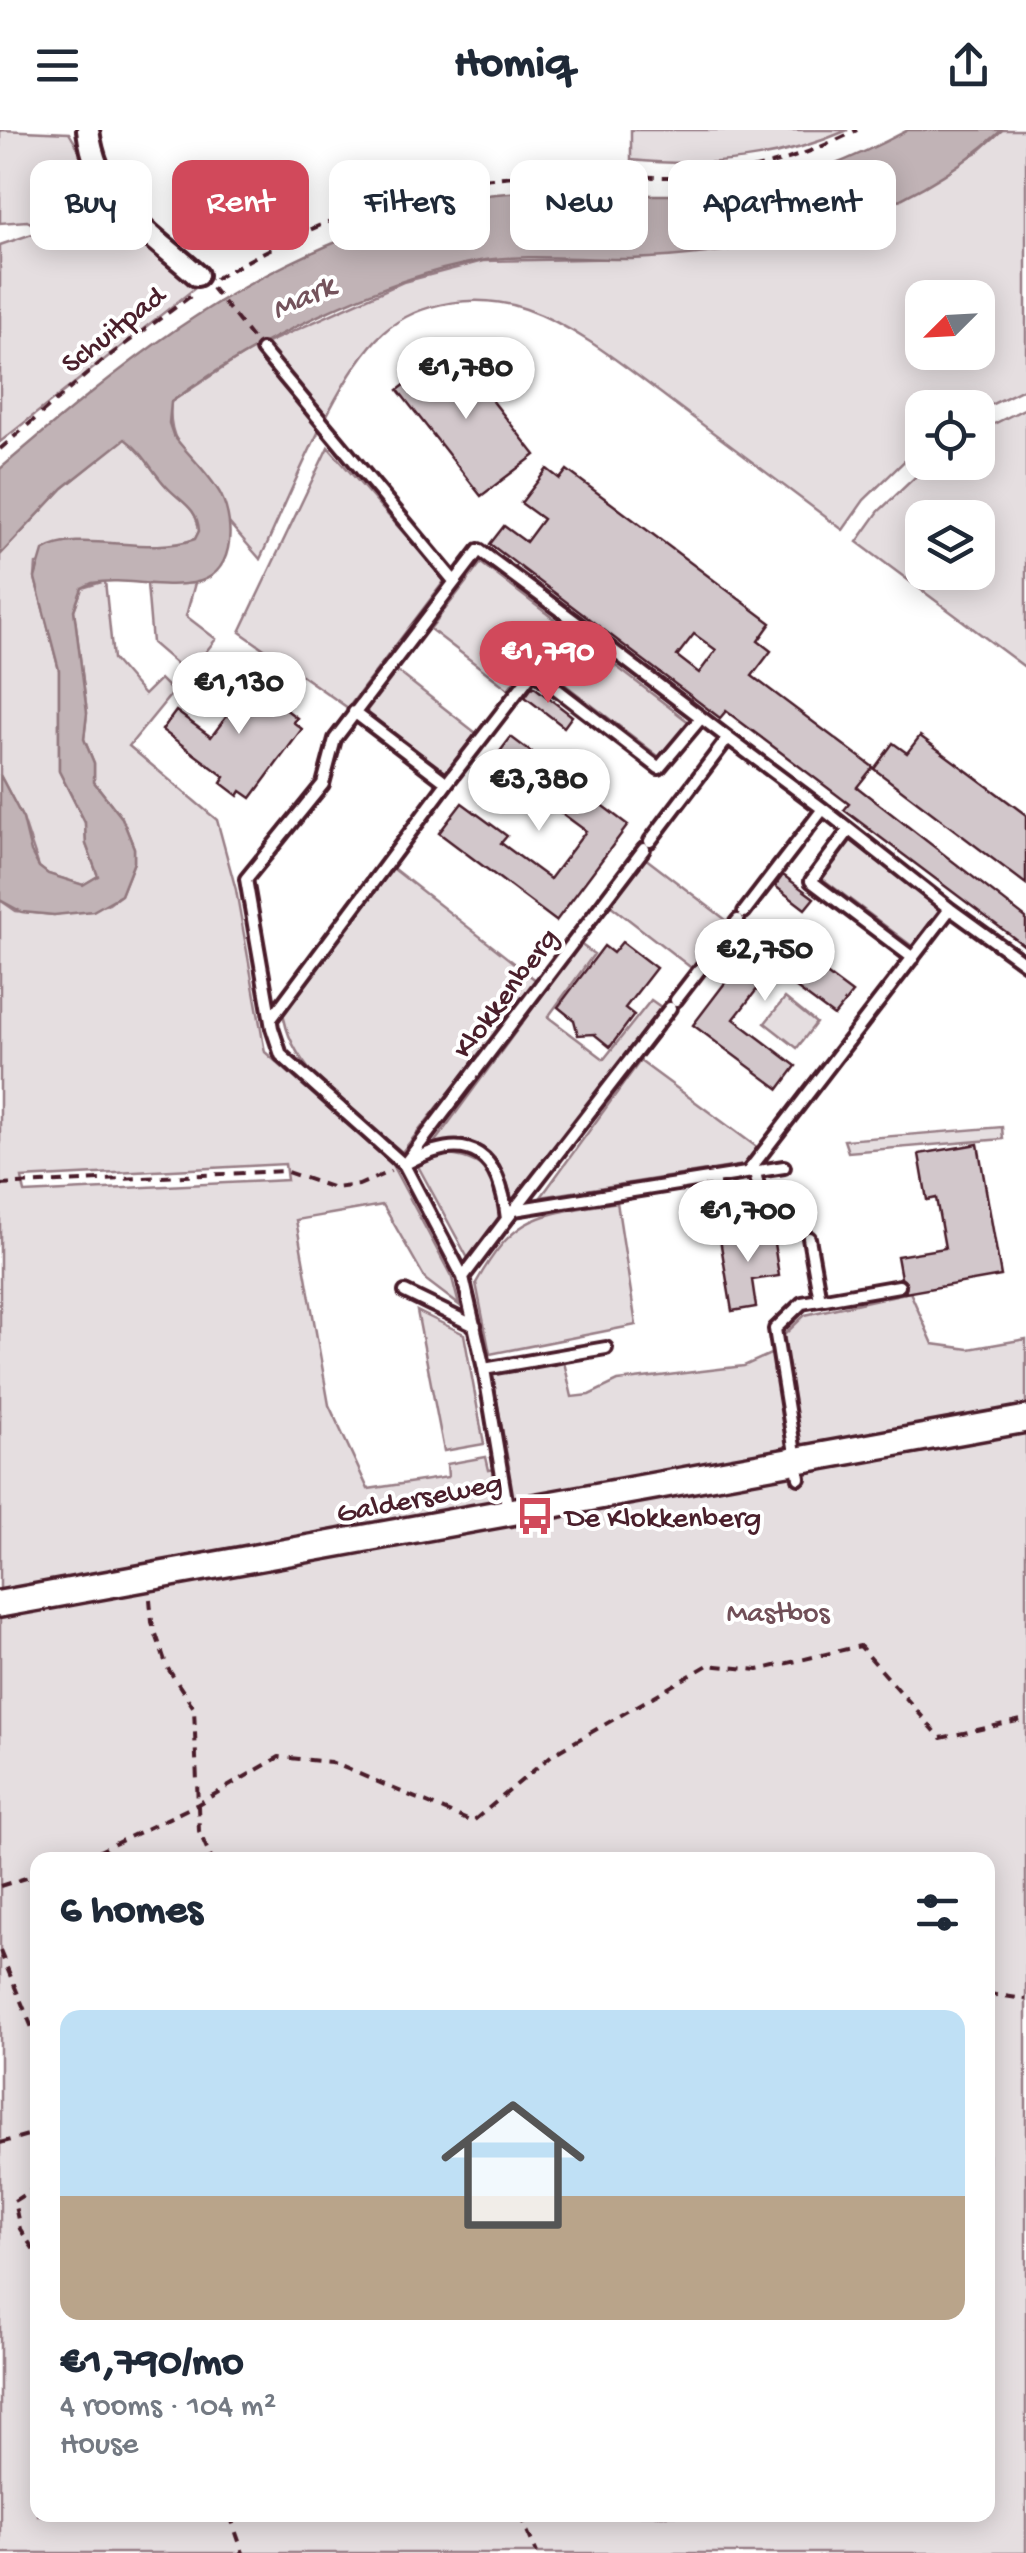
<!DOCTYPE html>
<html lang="en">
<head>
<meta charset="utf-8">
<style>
	:root { --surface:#fff; --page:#f2f2f3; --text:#1f2937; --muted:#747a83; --accent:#d1495b }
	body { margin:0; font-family:"Gochi Hand",sans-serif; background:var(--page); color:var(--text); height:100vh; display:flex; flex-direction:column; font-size:38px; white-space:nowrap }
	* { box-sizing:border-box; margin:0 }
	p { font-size:32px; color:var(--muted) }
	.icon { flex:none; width:55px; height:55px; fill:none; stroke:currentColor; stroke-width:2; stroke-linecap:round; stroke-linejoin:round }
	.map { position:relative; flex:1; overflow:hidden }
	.details { position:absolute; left:30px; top:1722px; width:965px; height:670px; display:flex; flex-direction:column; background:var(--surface); border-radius:20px; box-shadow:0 5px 25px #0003 }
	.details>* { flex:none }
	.hud { position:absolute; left:30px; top:30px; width:968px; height:90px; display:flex; gap:20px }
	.needle { width:65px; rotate:246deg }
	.tools { position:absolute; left:905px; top:150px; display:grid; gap:20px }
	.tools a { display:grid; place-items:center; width:90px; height:90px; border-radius:20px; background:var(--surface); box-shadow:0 5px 25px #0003; font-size:50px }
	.price { position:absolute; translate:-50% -85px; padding:0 22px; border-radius:35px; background:#fff; color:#222; font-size:32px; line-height:65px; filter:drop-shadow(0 2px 5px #0008) }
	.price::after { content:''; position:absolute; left:50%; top:60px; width:30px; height:22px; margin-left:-15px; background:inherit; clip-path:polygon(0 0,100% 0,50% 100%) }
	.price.active { background:var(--accent); color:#fff }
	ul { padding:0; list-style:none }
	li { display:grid; align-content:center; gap:20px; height:530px; padding:0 30px }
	li span { display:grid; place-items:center; height:310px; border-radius:20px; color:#555 }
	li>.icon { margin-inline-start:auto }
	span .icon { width:180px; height:180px; fill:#fffc; stroke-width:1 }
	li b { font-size:42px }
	h2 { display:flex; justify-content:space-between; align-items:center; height:120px; padding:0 30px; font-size:42px }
	.tag { padding:0 35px; border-radius:20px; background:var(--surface); box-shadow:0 5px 25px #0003; font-size:35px; line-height:90px }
	.tag.active { background:var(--accent); color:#fff }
	header { display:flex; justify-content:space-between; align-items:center; height:130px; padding:0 30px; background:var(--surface); font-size:45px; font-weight:800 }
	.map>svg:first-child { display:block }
	.green { fill:#e5dee0; stroke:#987e86; stroke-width:2.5; fill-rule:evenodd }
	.water { fill:#c1b3b6; stroke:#91787e; stroke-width:2.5 }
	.building { fill:#d2c7cb; stroke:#4a1f2b; stroke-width:2.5; fill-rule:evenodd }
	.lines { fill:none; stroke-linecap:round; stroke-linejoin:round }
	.service-casing { stroke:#4a1f2b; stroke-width:18 }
	.minor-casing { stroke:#4a1f2b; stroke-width:28 }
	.tertiary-casing { stroke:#4a1f2b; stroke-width:32 }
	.path { stroke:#4a1f2b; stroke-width:4; stroke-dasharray:10 8; stroke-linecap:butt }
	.service { stroke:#fff; stroke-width:10 }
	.minor { stroke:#fff; stroke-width:20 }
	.tertiary { stroke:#fff; stroke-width:25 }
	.labels { text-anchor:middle; stroke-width:8; stroke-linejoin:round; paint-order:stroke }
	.street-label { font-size:30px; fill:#4a1f2b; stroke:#fff }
	.poi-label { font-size:30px; fill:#4a1f2b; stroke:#fff; text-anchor:start }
	.park-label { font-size:30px; fill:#714f58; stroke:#fff }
	.water-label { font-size:32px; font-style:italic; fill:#74535c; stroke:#fff }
</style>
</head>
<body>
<header><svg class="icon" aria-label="menu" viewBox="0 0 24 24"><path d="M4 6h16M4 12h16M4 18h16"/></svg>Homiq<svg class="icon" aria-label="share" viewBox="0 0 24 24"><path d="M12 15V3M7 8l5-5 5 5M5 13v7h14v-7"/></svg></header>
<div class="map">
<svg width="1026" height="2423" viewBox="0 0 1026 2423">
	<rect width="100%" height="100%" fill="#fff"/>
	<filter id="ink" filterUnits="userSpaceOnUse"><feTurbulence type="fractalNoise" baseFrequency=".01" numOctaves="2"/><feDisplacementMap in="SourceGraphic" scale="20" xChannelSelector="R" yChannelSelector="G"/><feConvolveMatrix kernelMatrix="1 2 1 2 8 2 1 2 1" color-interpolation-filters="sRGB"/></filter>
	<g filter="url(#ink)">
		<path class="green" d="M0,0L69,3C105,66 146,107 199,155L0,312V115L44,100L27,91L0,93Z
			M631,0H848C777,31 708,38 631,30Z
			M1002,0H1026V258L978,281V278H922V314L864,370L843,400C784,356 725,312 667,268C624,236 577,197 526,179C481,163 419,170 383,203C337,244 288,370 260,429L229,393L199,337C177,321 168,298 171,272L249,221L403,152L483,131L634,128L762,116L803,107L836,98L978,22ZM922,168H978V222H922Z
			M1026,278V538L857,412L879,381L930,333L978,332V302ZM922,388H978V442H922Z
			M125,308C146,324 151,339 167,357C181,372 198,378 199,401L195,409L176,416L36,434L35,448L59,540V641L85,693L86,714L98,746L83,755L48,744L39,737L23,689L0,645V425L63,358Z
			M328,317L445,450L348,578L240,502Z
			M481,433L559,493L508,559L430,499Z
			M105,451L113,529L144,565L160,549L173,562L129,616L217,690L236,760L265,922L391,1033L452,1148L459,1175L426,1150L383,1075L296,1090L329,1275L368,1359L448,1347L447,1334L486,1327L489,1340L509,1337L492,1243L564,1232L572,1267L589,1265L618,1251L744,1236L786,1217L784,1205L805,1185L910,1162L933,1214L969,1219L1026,1209V2423H0V770L16,781L54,785L109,774L121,765L134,732V718L122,688L94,652V633L84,609L87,583L74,480L82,458ZM285,1034L287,1050L25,1063L22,1048ZM38,1730H988V2385H38Z
			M195,453L186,486L216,509L188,544L152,513L147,454Z
			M570,501L690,593L662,629L542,537Z
			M397,541L476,603L444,644L365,583Z
			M849,709L940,779L912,816L820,747Z
			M645,728L730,793L694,840L610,775Z
			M390,736L537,851L402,1022C357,982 290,944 283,881Z
			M580,814L594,824L548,887L604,929L651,870L661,877L512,1077C509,1033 478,1007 434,1013Z
			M785,868L816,893L797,918L765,893Z
			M640,931L758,1018L744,1035L541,1067Z
			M1002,997L1003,1009L848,1022L844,1010Z
			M441,1024C490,1028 497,1047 500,1092L470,1132L418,1036Z
			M617,1072L636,1195L490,1224L476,1153C517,1080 540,1086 617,1072Z
			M417,1181L464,1204L484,1314L444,1321Z"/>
		<path class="water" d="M908,0H1002C900,94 767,123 631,129C582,130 528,123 480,131C380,148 252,213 171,272L169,293L173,305C188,325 209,343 221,365C236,396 234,447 193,453C159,459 125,447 92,453L82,458L74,480L87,583L84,609L94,633V652L122,688L134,718V732L121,765L93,781L54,785L22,782L0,770V645L23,689L31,722L39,737L48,744L83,755L98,746L86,714L85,692L59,641V540L35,448L43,421C78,398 147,427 195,409L199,401C198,378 181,372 167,357C150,339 146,325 125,309L63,358L0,425V339C122,235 219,154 372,98C405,85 438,73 473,67C560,53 650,73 738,61C798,53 855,28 908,0Z"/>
		<path class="building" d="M452,219L535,325L481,366L398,260Z
			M547,339L560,349L567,340L771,493L758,511L771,521L752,546L873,637L857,657L1026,788V817L844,680L849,674L795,633L726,581L720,588L490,414L504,396L526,412L543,389L521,373ZM694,504L716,520L699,543L677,526Z
			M222,540L276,580L280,575L297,588L293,592L302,599L251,668L241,661L238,666L221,653L225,647L162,600L176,581L211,607L233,578L207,559Z
			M533,556L572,586L564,597L525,567Z
			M920,606L1026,685V754L874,639L893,613L907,623Z
			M511,607L628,695L556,791L439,703L462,673L507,706L501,713L550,749L586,701L492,632Z
			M783,745L814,768L805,779L775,756Z
			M766,799L852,863L834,886L772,840L734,889L796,936L779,959L693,895Z
			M622,812L656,838L625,878L634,885L610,917L594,904L578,905L574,890L558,877L604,816L613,823Z
			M978,1014L1001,1146L905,1163L907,1154L901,1148L897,1126L945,1118L936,1068L927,1070L919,1024Z
			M772,1100L779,1146L752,1150L756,1177L732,1181L720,1109Z"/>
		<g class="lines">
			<g class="service-casing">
				<path id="service" d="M262,220L454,451
					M573,490L728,608
					M533,541L659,638L701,588
					M354,582L447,653L573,490L479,420L335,609L323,654L246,749L272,898L281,925L404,1035L463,1147L484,1239L508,1382
					M823,679L950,779
					M849,700L811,751L913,828
					M650,711L728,608L823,679L744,782
					M676,870L738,790
					M271,889L447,653
					M409,1032C472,998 500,1026 507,1089L463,1147
					M404,1035L644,719
					M755,1041L762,1077
					M747,1043L950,779L1026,834
					M713,1048L719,1083
					M514,1080L784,1037
					M507,1089L670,878
					M809,1108L820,1170
					M405,1162L475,1196
					M484,1239L606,1218
					M799,1348L775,1199L802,1173L899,1156"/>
			</g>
			<g class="minor-casing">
				<path id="minor" d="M88,0C97,72 145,99 197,145"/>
			</g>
			<g class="tertiary-casing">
				<path id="tertiary" d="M0,1474L1026,1289"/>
			</g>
			<path class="path" d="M215,149C300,100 395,57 492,48C559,41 624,48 690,47C749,45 806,26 857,0
				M212,158L253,209
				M0,319L102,231L195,163
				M0,1055L284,1041L334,1058L359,1055L391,1041
				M150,1469L152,1492L167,1537L194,1578L199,1701L212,1730
				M81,1730L198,1674L279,1627L331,1632L472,1692L552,1625L708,1535L758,1540L860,1516L941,1608L1026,1589
				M0,1756L38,1744
				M0,1821L38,1912
				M988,1864L1026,1869
				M0,2013L38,2002
				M38,2056L14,2071L20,2099L38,2126
				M230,2385L243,2423
				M520,2385L537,2423"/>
			<use href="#service" class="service"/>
			<use href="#minor" class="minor"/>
			<use href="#tertiary" class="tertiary"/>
		</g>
	</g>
	<defs>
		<g id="bus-bare" transform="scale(3)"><path d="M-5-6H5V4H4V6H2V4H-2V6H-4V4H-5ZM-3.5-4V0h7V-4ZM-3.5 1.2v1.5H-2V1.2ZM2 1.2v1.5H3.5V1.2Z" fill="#d1495b" stroke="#fff" stroke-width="2.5" paint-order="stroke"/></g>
	</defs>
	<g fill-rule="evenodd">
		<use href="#bus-bare" x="535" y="1386"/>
	</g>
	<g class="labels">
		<g class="street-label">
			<text transform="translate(112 198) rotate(-38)" y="10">Schuitpad</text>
			<text transform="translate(504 862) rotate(-53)" y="10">Klokkenberg</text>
			<text transform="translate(419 1366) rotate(-11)" y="10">Galderseweg</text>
		</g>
		<g class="poi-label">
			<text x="565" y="1396">De Klokkenberg</text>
		</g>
		<g class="park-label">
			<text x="778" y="1491">Mastbos</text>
		</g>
		<g class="water-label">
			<text transform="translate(302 165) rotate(-24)" y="11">Mark</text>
		</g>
	</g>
</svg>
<div class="tools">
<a><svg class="needle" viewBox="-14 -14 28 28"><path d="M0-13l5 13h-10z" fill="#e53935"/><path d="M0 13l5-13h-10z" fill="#747a83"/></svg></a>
<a><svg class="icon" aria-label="locate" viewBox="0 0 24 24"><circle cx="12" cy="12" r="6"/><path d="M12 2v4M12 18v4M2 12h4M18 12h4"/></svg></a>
<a><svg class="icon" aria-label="layers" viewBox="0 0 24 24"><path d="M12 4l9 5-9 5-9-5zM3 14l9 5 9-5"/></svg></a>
</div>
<b class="price" style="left:466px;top:292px">€1,780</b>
<b class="price active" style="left:548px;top:576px">€1,790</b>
<b class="price" style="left:239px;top:607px">€1,130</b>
<b class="price" style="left:539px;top:704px">€3,380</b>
<b class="price" style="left:765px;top:874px">€2,750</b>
<b class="price" style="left:748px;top:1135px">€1,700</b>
<div class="hud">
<a class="tag">Buy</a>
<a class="tag active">Rent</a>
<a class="tag">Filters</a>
<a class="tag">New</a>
<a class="tag">Apartment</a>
</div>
<section class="details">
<h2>6 homes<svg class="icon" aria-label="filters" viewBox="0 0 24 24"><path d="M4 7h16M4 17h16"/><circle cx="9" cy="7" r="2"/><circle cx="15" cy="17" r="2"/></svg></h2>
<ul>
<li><span style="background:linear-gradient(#bfe0f5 60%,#b9a48a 0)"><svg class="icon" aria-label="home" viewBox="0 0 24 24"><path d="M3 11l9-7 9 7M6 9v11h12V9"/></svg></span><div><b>€1,790/mo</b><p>4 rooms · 104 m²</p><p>House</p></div></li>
</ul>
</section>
</div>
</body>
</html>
